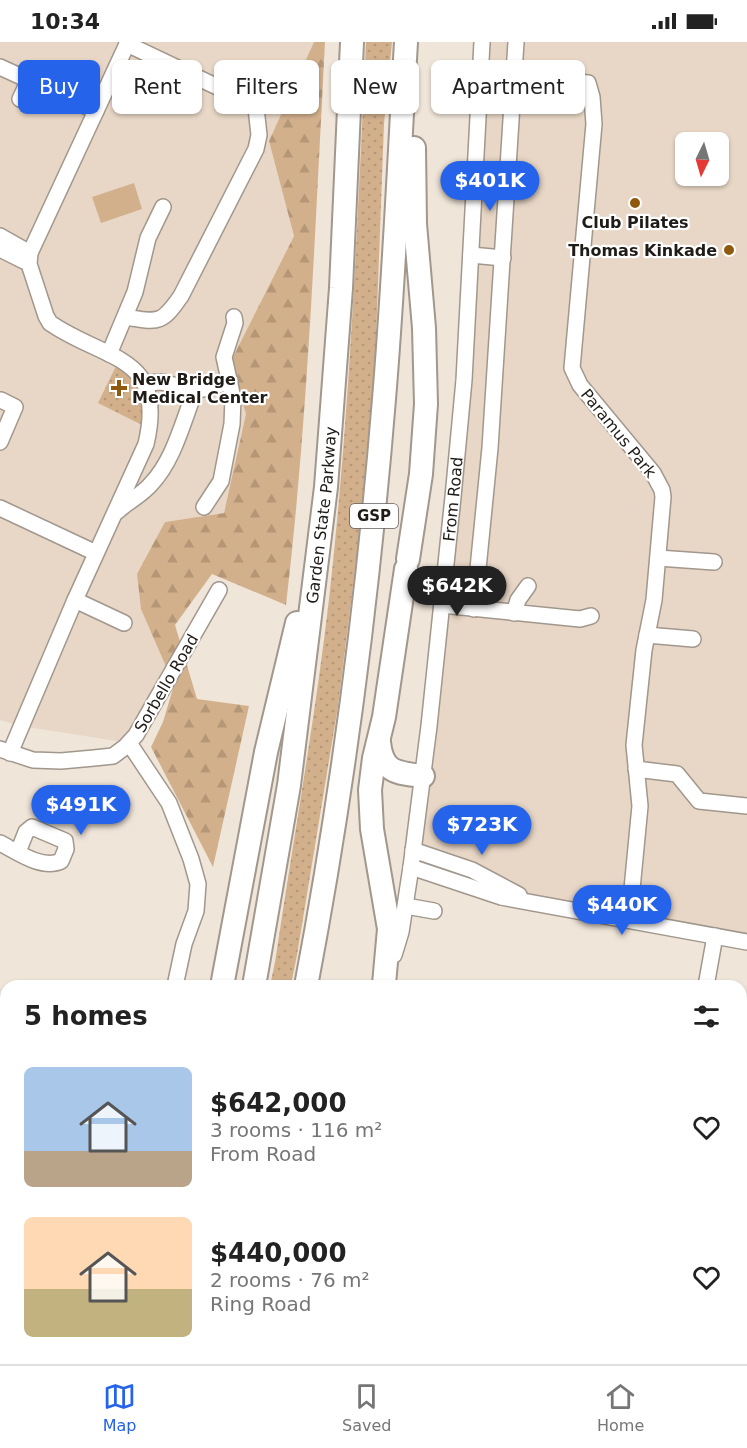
<!DOCTYPE html>
<html lang="en">
<head>
<meta charset="utf-8">
<style>
	:root { --surface:#fff; --page:#f6f6f6; --text:#222; --muted:#767676; --line:#e0e0e0; --accent:#2563eb }
	body { margin:0; font-family:"DejaVu Sans",sans-serif; background:var(--page); color:var(--text); height:100vh; display:flex; flex-direction:column; font-size:22px; white-space:nowrap }
	* { box-sizing:border-box; margin:0 }
	p { font-size:20px; color:var(--muted) }
	.icon { flex:none; width:33px; height:33px; fill:none; stroke:currentColor; stroke-width:2; stroke-linecap:round; stroke-linejoin:round }
	.map { position:relative; flex:1; overflow:hidden }
	.drawer { position:absolute; left:0px; top:938px; width:747px; height:386px; display:flex; flex-direction:column; background:var(--surface); border-radius:18px 18px 0 0; box-shadow:0 2px 4px #0004 }
	.drawer>* { flex:none }
	.guide { position:absolute; left:18px; top:18px; width:711px; height:54px; display:flex; gap:12px }
	.needle { width:39px; rotate:185deg }
	.tools { position:absolute; left:675px; top:90px; display:grid; gap:12px }
	.tools a { display:grid; place-items:center; width:54px; height:54px; border-radius:9px; background:var(--surface); box-shadow:0 2px 4px #0004; font-size:30px }
	.price { position:absolute; translate:-50% -51px; padding:0 14px; border-radius:21px; background:var(--accent); color:#fff; font-size:20px; line-height:39px; filter:drop-shadow(0 2px 3px #0008) }
	.price::after { content:''; position:absolute; left:50%; top:36px; width:18px; height:14px; margin-left:-9px; background:inherit; clip-path:polygon(0 0,100% 0,50% 100%) }
	.price.active { background:#222; color:#fff }
	ul { padding:0; list-style:none }
	li { display:flex; align-items:center; gap:18px; height:150px; padding:0 24px }
	li span { display:grid; place-items:center; flex:none; width:168px; height:120px; border-radius:9px; color:#555 }
	li>.icon { margin-inline-start:auto }
	span .icon { width:72px; height:72px; fill:#fffc; stroke-width:1 }
	li b { font-size:26px }
	h2 { display:flex; justify-content:space-between; align-items:center; height:72px; padding:0 24px; font-size:26px }
	.pill { padding:0 21px; border-radius:9px; background:var(--surface); box-shadow:0 2px 4px #0004; font-size:21px; line-height:54px }
	.pill.active { background:var(--accent); color:#fff }
	.status { display:flex; justify-content:space-between; align-items:center; height:42px; padding:0 30px; background:var(--surface); direction:ltr }
	.status svg { height:16px; fill:currentColor }
	.menu { display:flex; justify-content:space-around; align-items:center; height:84px; border-top:2px solid var(--line); background:var(--surface); font-size:16px; color:var(--muted) }
	.menu a { display:grid; justify-items:center; gap:3px }
	.menu .active { color:var(--accent) }
	.map>svg:first-child { display:block }
	.built { fill:#e8d7c6; fill-rule:evenodd }
	.grass { fill:url(#grass-dots) }
	.forest { fill:url(#forest-firs) }
	.garden { fill:#d3b08c }
	.lines { fill:none; stroke-linecap:round; stroke-linejoin:round }
	.minor-casing { stroke:#a1978c; stroke-width:18 }
	.major-casing { stroke:#a1978c; stroke-width:22 }
	.highway-casing { stroke:#a1978c; stroke-width:26 }
	.minor { stroke:#fff; stroke-width:15 }
	.major { stroke:#fff; stroke-width:20 }
	.highway { stroke:#fff; stroke-width:22 }
	.poi-dot { fill:#8f590e; stroke:#fff; stroke-width:2 }
	.labels { text-anchor:middle; stroke-width:4.5; stroke-linejoin:round; paint-order:stroke }
	.shield { fill:#fff; stroke:#625f5d; stroke-width:1.5 }
	.shield-label { font-size:15px; font-weight:bold; fill:#1f1b17 }
	.poi-label { font-size:16px; font-weight:bold; fill:#1f1b17; stroke:#fff }
	.street-label { font-size:16px; fill:#1f1b17; stroke:#fff }
</style>
</head>
<body>
<div class="status"><b>10:34</b><svg viewBox="0 0 49 12"><path d="M0 12V9h3v3zM5 12V6h3v6zM10 12V3h3v9zM15 12V0h3v12zM26 1h20v11H26zM47 4h2v5h-2z"/></svg></div>
<div class="map">
<svg width="747" height="1322" viewBox="0 0 747 1322">
	<defs>
		<pattern id="grass-dots" width="8" height="8" patternUnits="userSpaceOnUse" patternTransform="scale(1.5)"><rect width="8" height="8" fill="#d3b08c"/><path d="M2 2h.1M6 6h.1" fill="none" stroke="#b59778" stroke-width="1.8" stroke-linecap="round"/></pattern>
		<pattern id="forest-firs" width="22" height="20" patternUnits="userSpaceOnUse" patternTransform="scale(1.5)"><rect width="22" height="20" fill="#d3b08c"/><path d="M5 1l3.5 6h-7zM16 11l3.5 6h-7z" fill="#b59778"/></pattern>
	</defs>
	<rect width="100%" height="100%" fill="#f0e5d9"/>
	<path class="built" d="M0,0H314L269,99L294,194L230,321L246,372L224,471L165,480L171,633L129,701L21,684L0,678Z
		M482,0H747V900L535,861L413,808L453,455ZM686,100H718V134H686Z
		M741,1179L747,1180V1322H335L336,1317H741Z"/>
	<path class="grass" d="M366,0H392L384,82L376,296L369,415L338,664L297,913L291,943L270,944L275,920C293,799 315,678 329,557C350,372 357,186 366,0Z
		M117,322L122,323C136,341 146,359 142,383L98,361Z
		M186,1317H220L219,1322H185Z"/>
	<path class="forest" d="M314,0H325C315,188 308,376 286,563L212,532L175,583L197,657L249,664L213,825L151,705L163,680L174,643L141,567L137,532L165,480L224,471L246,372L230,321L294,194L269,99Z
		M0,1065L6,1067V1104L0,1102Z"/>
	<path class="garden" d="M134,141L142,167L101,181L92,155Z"/>
	<g class="lines">
		<g class="minor-casing">
			<g id="minor">
				<path d="M0,25L96,69"/>
				<path d="M514,34L588,41L592,55L594,82L572,326L580,343L653,431L662,448L663,455L654,558L644,608L634,703L640,764L629,878"/>
				<path d="M20,57L29,38"/>
				<path d="M0,194L30,211"/>
				<path d="M0,207L24,219"/>
				<path d="M471,213L503,216"/>
				<path d="M125,275C158,280 161,283 181,254L256,107L259,93L256,66L249,60L127,2"/>
				<path d="M109,312L135,250L148,196L163,165"/>
				<path d="M145,341L162,340L195,349L230,340"/>
				<path d="M0,400L15,365L1,358"/>
				<path d="M204,465L221,439L232,382L233,356L224,315L235,281L234,275"/>
				<path d="M0,466L96,511"/>
				<path d="M118,469C128,459 142,453 151,442C174,418 183,379 195,349"/>
				<path d="M658,516L714,520"/>
				<path d="M75,558L124,581"/>
				<path d="M442,563L580,577L591,574"/>
				<path d="M474,567L490,406L516,0"/>
				<path d="M514,571L518,558L528,544"/>
				<path d="M647,593L693,597"/>
				<path d="M129,701L169,761L191,817L198,842L196,869L184,902L175,944"/>
				<path d="M0,707L33,718L61,719L94,716L113,714L125,705L136,693L219,548"/>
				<path d="M10,711L75,558L146,402C167,312 107,320 50,281L46,274L29,222L30,211L128,0"/>
				<path d="M636,727L677,732L699,759L747,764"/>
				<path d="M0,801C17,810 42,828 61,819L66,807L65,799L32,785L26,790L18,810"/>
				<path d="M413,808L472,828L519,853"/>
				<path d="M411,825L501,855L747,900"/>
				<path d="M406,864L434,869"/>
				<path id="s1" d="M394,913L401,890L411,825L429,684L453,455L464,338L482,0"/>
				<path d="M706,944L715,894"/>
				<path d="M0,1047L6,1050"/>
				<path d="M741,1158H747"/>
				<path d="M491,1322L492,1317"/>
				<path d="M697,1322L698,1317"/>
			</g>
		</g>
		<g class="major-casing">
			<path id="major" d="M318,1322V1317"/>
		</g>
		<g class="highway-casing">
			<g id="highway">
				<path d="M408,517L421,432L426,362L424,286L415,182L414,106"/>
				<path d="M379,700C382,730 396,731 423,734"/>
				<path d="M384,942L389,887L372,787L370,748L374,716L384,675L406,527"/>
				<path d="M222,944L266,710L297,581"/>
				<path id="s2" d="M254,944L289,743L326,445L341,246L352,0"/>
				<path d="M306,944C343,750 368,554 384,357C394,238 399,119 406,0"/>
				<path d="M0,1271L6,1266"/>
				<path d="M0,1304L6,1300"/>
				<path d="M113,1317L117,1322"/>
				<path d="M144,1322L145,1317"/>
				<path d="M168,1322L170,1317"/>
				<path d="M231,1322L232,1317"/>
				<path d="M304,1322L305,1317"/>
			</g>
		</g>
		<use href="#minor" class="minor"/>
		<use href="#major" class="major"/>
		<use href="#highway" class="highway"/>
	</g>
	<g class="poi-dot">
		<circle cx="635" cy="161" r="6"/>
		<circle cx="729" cy="208" r="6"/>
		<path d="M116 337h6v6h6v6h-6v6h-6v-6h-6v-6h6z"/>
	</g>
	<g class="labels">
		<rect class="shield" x="350" y="462" width="48" height="24" rx="4.5"/>
		<g class="shield-label">
			<text x="374" y="479">GSP</text>
		</g>
		<g class="poi-label">
			<text x="635" y="186">Club Pilates</text>
			<text x="717" y="214" text-anchor="end">Thomas Kinkade</text>
			<text x="132" y="343" text-anchor="start">New Bridge<tspan x="132" dy="18">Medical Center</tspan></text>
		</g>
		<g class="street-label">
			<text transform="translate(619 391) rotate(51)" y="6">Paramus Park</text>
			<text dy="6" stroke="none"><textPath href="#s1" startOffset="460">From Road</textPath></text>
			<text dy="6" stroke="none"><textPath href="#s2" startOffset="476">Garden State Parkway</textPath></text>
			<text transform="translate(166 641) rotate(-60)" y="6">Sorbello Road</text>
		</g>
	</g>
</svg>
<div class="tools">
<a><svg class="needle" viewBox="-14 -14 28 28"><path d="M0-13l5 13h-10z" fill="#e53935"/><path d="M0 13l5-13h-10z" fill="#767676"/></svg></a>
</div>
<b class="price" style="left:490px;top:170px">$401K</b>
<b class="price active" style="left:457px;top:575px">$642K</b>
<b class="price" style="left:81px;top:794px">$491K</b>
<b class="price" style="left:482px;top:814px">$723K</b>
<b class="price" style="left:622px;top:894px">$440K</b>
<div class="guide">
<a class="pill active">Buy</a>
<a class="pill">Rent</a>
<a class="pill">Filters</a>
<a class="pill">New</a>
<a class="pill">Apartment</a>
</div>
<section class="drawer">
<h2>5 homes<svg class="icon" aria-label="filters" viewBox="0 0 24 24"><path d="M4 7h16M4 17h16"/><circle cx="9" cy="7" r="2"/><circle cx="15" cy="17" r="2"/></svg></h2>
<ul>
<li><span style="background:linear-gradient(#a9c7e8 70%,#b9a48a 0)"><svg class="icon" aria-label="home" viewBox="0 0 24 24"><path d="M3 11l9-7 9 7M6 9v11h12V9"/></svg></span><div><b>$642,000</b><p>3 rooms · 116 m²</p><p>From Road</p></div><svg class="icon" aria-label="heart" viewBox="0 0 24 24"><path d="M12 20l-8-8c-3-5 5-10 8-4 3-6 11-1 8 4z"/></svg></li>
<li><span style="background:linear-gradient(#ffd9b3 60%,#c2b280 0)"><svg class="icon" aria-label="home" viewBox="0 0 24 24"><path d="M3 11l9-7 9 7M6 9v11h12V9"/></svg></span><div><b>$440,000</b><p>2 rooms · 76 m²</p><p>Ring Road</p></div><svg class="icon" aria-label="heart" viewBox="0 0 24 24"><path d="M12 20l-8-8c-3-5 5-10 8-4 3-6 11-1 8 4z"/></svg></li>
</ul>
</section>
</div>
<nav class="menu">
<a class="active"><svg class="icon" aria-label="map" viewBox="0 0 24 24"><path d="M3 6l6-2 6 2 6-2v14l-6 2-6-2-6 2zM9 4v14M15 6v14"/></svg>Map</a>
<a><svg class="icon" aria-label="saved" viewBox="0 0 24 24"><path d="M7 4h10v16l-5-4-5 4z"/></svg>Saved</a>
<a><svg class="icon" aria-label="home" viewBox="0 0 24 24"><path d="M3 11l9-7 9 7M6 9v11h12V9"/></svg>Home</a>
</nav>
</body>
</html>
